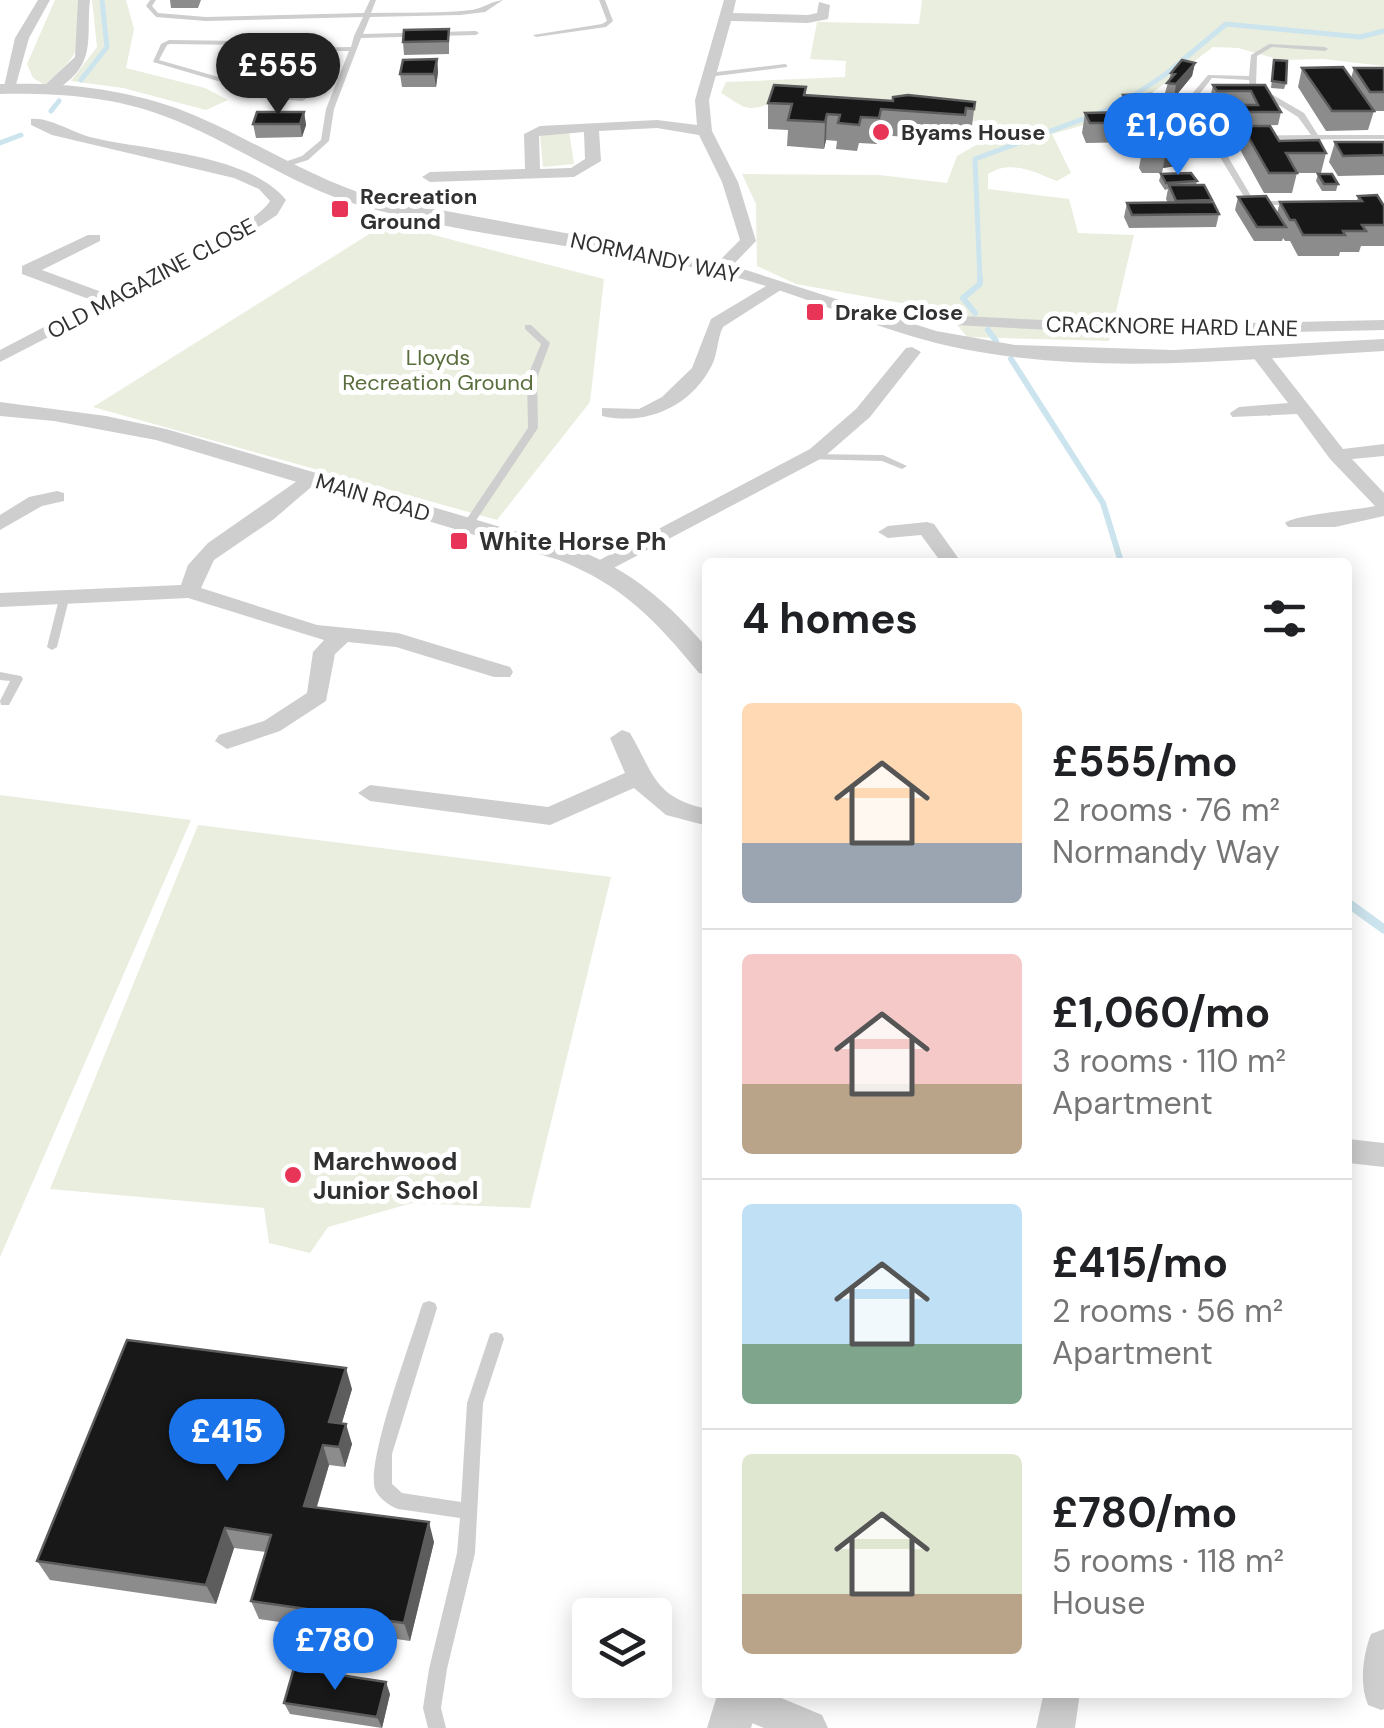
<!DOCTYPE html>
<html lang="en">
<head>
<meta charset="utf-8">
<style>
	:root { --surface:#fff; --page:#f2f2f2; --text:#202124; --muted:#757577; --line:#e0e0e0; --accent:#1a73e8 }
	body { margin:0; font-family:"DM Sans",sans-serif; background:var(--page); color:var(--text); height:100vh; display:flex; flex-direction:column; font-size:38px; white-space:nowrap }
	* { box-sizing:border-box; margin:0 }
	p { font-size:32px; color:var(--muted) }
	.icon { flex:none; width:55px; height:55px; fill:none; stroke:currentColor; stroke-width:2; stroke-linecap:round; stroke-linejoin:round }
	.map { position:relative; flex:1; overflow:hidden }
	.details { position:absolute; left:702px; top:558px; width:650px; height:1140px; display:flex; flex-direction:column; background:var(--surface); border-radius:10px; box-shadow:0 5px 25px #0003 }
	.details>* { flex:none }
	.tools { position:absolute; left:572px; top:1598px; display:grid; gap:20px }
	.tools a { display:grid; place-items:center; width:100px; height:100px; border-radius:10px; background:var(--surface); box-shadow:0 5px 25px #0003; font-size:50px }
	.price { position:absolute; translate:-50% -85px; padding:0 22px; border-radius:35px; background:var(--accent); color:#fff; font-size:32px; line-height:65px; filter:drop-shadow(0 2px 5px #0008) }
	.price::after { content:''; position:absolute; left:50%; top:60px; width:30px; height:22px; margin-left:-15px; background:inherit; clip-path:polygon(0 0,100% 0,50% 100%) }
	.price.on { background:#222; color:#fff }
	ul { padding:0; list-style:none }
	li { display:flex; align-items:center; gap:30px; height:250px; padding:0 40px }
	li+li { border-top:2px solid var(--line) }
	li span { display:grid; place-items:center; flex:none; width:280px; height:200px; border-radius:10px; color:#555 }
	li>.icon { margin-inline-start:auto }
	span .icon { width:120px; height:120px; fill:#fffc; stroke-width:1 }
	li b { font-size:42px }
	h2 { display:flex; justify-content:space-between; align-items:center; height:120px; padding:0 40px; font-size:42px }
	.map>svg:first-child { display:block }
	.green { fill:#e9eedf }
	.lines { fill:none; stroke-linecap:round; stroke-linejoin:round }
	.stream-far2 { stroke:#cce4ed; stroke-width:5 }
	.stream-far1 { stroke:#cce4ed; stroke-width:6 }
	.stream { stroke:#cce4ed; stroke-width:9 }
	.service { fill:#cecece; fill-rule:evenodd }
	.minor { fill:#cecece; fill-rule:evenodd }
	.tertiary { fill:#cecece; fill-rule:evenodd }
	.wall { fill:#8c8c8c }
	.shaded-wall { fill:#5d5d5d }
	.building { fill:#181818; stroke:#5d5d5d; stroke-width:2.5 }
	.poi-dot { fill:#e73457; stroke:#fff; stroke-width:4 }
	.labels { text-anchor:middle; stroke-width:10; stroke-linejoin:round; paint-order:stroke }
	.far-poi-label { font-size:22px; font-weight:bold; fill:#313131; stroke:#fff; text-anchor:start }
	.far-street-label { font-size:22px; fill:#313131; stroke:#fff }
	.far-park-label { font-size:22px; fill:#5a6e3d; stroke:#fff }
	.poi-label { font-size:25px; font-weight:bold; fill:#313131; stroke:#fff; text-anchor:start }
</style>
</head>
<body>
<div class="map">
<svg width="1384" height="1728" viewBox="0 0 1384 1728">
	<rect width="100%" height="100%" fill="#fff"/>
	<path class="green" d="M55,0H80C72,53 91,44 45,85L33,78L27,64Z
		M92,0H126L134,29L126,68L205,88L228,100L206,110L123,88L71,81L97,47Z
		M922,0H1384V66L1323,59L1281,60L1238,48L1213,47L1136,105L1105,119L1052,134L1071,173L1057,181C1034,172 1011,159 988,174V189L1069,199L1078,233L1134,235L1109,341L967,337L946,311L796,284L757,266L756,204L742,174L879,175L947,183L957,156L997,133L993,123L776,102C743,113 747,108 721,93L726,82L845,77L846,61L810,59L817,22L919,24Z
		M569,131L574,164L543,167L540,134Z
		M387,223L604,279L590,402L497,520L93,407Z
		M0,795L191,820L0,1257Z
		M198,825L611,877L530,1208L412,1203L328,1227L310,1253L269,1243L264,1208L50,1189Z"/>
	<g class="lines">
		<path class="stream-far2" d="M81,80L107,47L102,0
			M51,111L59,101
			M0,143L21,135
			M980,280L975,159L1118,106L1166,74L1226,24L1360,37L1384,31"/>
		<path class="stream-far1" d="M975,313L963,298L980,284V277
			M988,330L996,341
			M1011,359L1103,503L1121,562"/>
		<path class="stream" d="M1348,903L1384,929"/>
		<path class="service" d="M150,0H156L152,6L158,13L206,17L364,13L370,0H376L371,13C405,12 439,14 472,10C484,8 491,1 503,0L485,12L460,15L370,17L363,34L476,31L479,33L476,35L361,38L334,109L329,141L308,160L282,168H279V164L302,156L321,140L326,109L349,51H325L306,99L302,101L234,95L228,84L153,62L161,44L169,40L245,41L250,47L271,48L272,49L269,51H250L235,83L239,91L299,97L318,51H294L291,49L292,48L351,47L354,36L363,17L206,21L156,17L146,6ZM170,44L243,45L245,49L229,80L159,60L167,45Z
			M599,0H605L613,21L606,27L536,37L533,35L602,24L607,21Z
			M1269,44L1325,47L1328,49L1325,51L1272,47L1257,56L1256,85L1304,113L1318,135H1384V139L1218,140L1254,201H1300L1301,203L1297,205H1249L1186,101L1208,75L1249,76L1251,55ZM1212,78L1249,80L1250,87L1298,117L1311,135L1215,136L1194,101Z
			M785,64L787,65V67L708,77L705,75L708,73Z
			M525,325H531L550,343L537,378L538,428L471,528H463L462,526L528,428L527,378L541,344L525,329Z
			M809,454L883,455L907,466L902,469L882,461L806,459L804,457Z
			M64,596L69,599L57,647L52,650L47,647L59,599Z
			M0,672L21,676L23,679L9,705H1L0,701L10,681L0,680Z
			M429,1301L435,1303L437,1308L392,1454V1484L402,1493L461,1502L467,1403L490,1334L496,1332L502,1334L504,1339L483,1403L475,1553L447,1669L441,1708L446,1728H428L423,1708L429,1669L457,1553L460,1518L398,1509C390,1506 378,1498 375,1489C366,1461 411,1342 421,1308L423,1303Z"/>
		<path class="minor" d="M38,0H50L29,38L15,88L3,91L15,38Z
			M78,0H90C86,33 96,59 67,82C58,89 55,92 45,91V85L75,57Z
			M724,0H736L733,13L808,15L817,13L819,2L830,5L828,19L808,23L731,21L709,100L712,131L738,182L756,241L727,271L713,267L740,240L722,182L699,135L657,128L599,131L601,161L574,177L430,182L422,177L430,172L525,169L524,134L540,126L657,120L697,125L695,100ZM584,132L585,159L571,168L540,169L539,136Z
			M31,119C49,117 71,132 90,137C146,151 248,153 286,200L277,215L243,237L0,362V350L94,301L22,274V266L88,235H100V241L42,270L107,294C142,277 253,229 270,201L259,189L234,178L52,135L31,125Z
			M773,282L787,286L723,327C717,339 718,353 712,365C691,407 646,426 602,416V408L639,409L662,397L692,368L711,319Z
			M961,316L1149,325L1384,320V330L1149,335L955,325L952,321Z
			M912,347L921,352L870,417L824,457L606,572H592L589,568L592,564L810,449L856,409L906,348Z
			M1258,347L1264,348L1343,449L1384,444V456L1352,459L1384,493V516L1335,527H1288L1285,523C1294,515 1356,510 1375,506L1330,459L1297,414L1232,417L1230,413L1239,407L1288,403L1249,352Z
			M310,472L320,478L317,482L274,519L214,560L201,588L317,625L398,633L510,667L513,672L510,677H494L396,647L348,642L335,654L326,701L280,731L227,749L215,741L219,735L264,721L307,693L313,652L324,640L188,598L0,607V593L181,585L188,565L208,543Z
			M57,491L64,493V501L42,506L0,530V515L29,497Z
			M927,522L934,524L961,562H941L921,535L888,538L878,532L888,526Z
			M622,730L630,733C654,774 654,798 708,809V826L666,815L634,788L550,825L370,801L358,793L370,785L548,807L625,773L610,738Z
			M1348,1139L1384,1143V1167L1348,1163Z
			M1384,1629V1709L1381,1710L1368,1705C1359,1684 1363,1655 1371,1634Z
			M722,1692H767L822,1715L828,1728H764L725,1712L720,1699Z
			M1044,1692H1080L1075,1728H1036Z"/>
		<path class="tertiary" d="M0,84C60,82 120,88 176,108C245,134 304,176 375,198L718,261L936,331L1015,345L1173,350L1384,339V351C1244,359 1102,376 963,349C876,332 797,290 711,271C595,247 476,238 362,206C291,186 232,141 164,116C111,96 55,93 0,94Z
			M0,402L106,416L166,429L576,549C633,572 669,603 708,649V675L699,673C655,620 624,586 559,560L156,440L54,421L0,416Z
			M718,1692H762L751,1728H707Z"/>
	</g>
	<path class="wall" d="M170,0H201L198,8H171Z
		M449,29V54L404,55L403,42Z
		M306,39L309,58L293,94H244L241,75Z
		M437,59L438,72L436,87H402L400,74Z
		M1274,60L1286,83L1284,89L1271,88Z
		M1195,63L1192,76L1174,98L1164,96L1171,73Z
		M1302,68L1351,78L1354,68H1384V111H1374L1368,130L1326,131L1298,87Z
		M1213,85H1265L1281,112L1278,125L1230,126L1226,118L1229,105L1248,104L1214,105L1210,98Z
		M806,87V95L893,101L975,102L971,134H963L962,141L879,135L877,144L859,143L857,151L836,149L837,141L826,140L824,149L787,146L788,130L768,129V103Z
		M1123,95L1162,113L1173,123L1172,131L1180,146L1176,166L1163,168L1162,173H1142L1139,168L1142,151L1138,142L1086,143L1082,133L1085,113L1120,112Z
		M304,112L306,125L302,137L256,138L253,124Z
		M1242,126L1279,141L1326,153L1321,173H1297L1292,193H1264L1238,146Z
		M1335,142H1384V175L1338,176L1329,162Z
		M1161,174L1197,181L1196,185L1212,200L1211,202L1219,214L1216,227L1129,228L1124,217L1127,203H1168L1166,199L1168,189L1165,190L1159,181Z
		M1318,174L1338,184L1336,191H1322L1316,181Z
		M1358,196L1384,206V246H1361L1359,252H1340L1339,256H1298L1290,241H1285L1283,238L1282,241H1254L1235,210L1238,197L1277,213L1280,202L1357,201Z
		M352,1389L342,1423L352,1444L345,1467L329,1465L317,1507L434,1542L410,1641L259,1619L251,1601L266,1552L234,1548L216,1604L50,1580L37,1561Z
		M390,1694L382,1728L290,1714L284,1703Z"/>
	<path class="shaded-wall" d="M306,39L309,58L293,94L290,75Z
		M437,59L438,72L436,87L434,74Z
		M1195,63L1192,76L1174,98L1176,84Z
		M304,112L306,125L302,137L300,124Z
		M827,114L826,140L824,149L825,122Z
		M1180,146L1176,166L1163,168L1166,152L1164,148Z
		M346,1368L352,1389L336,1442L329,1422Z
		M346,1424L352,1444L345,1467L339,1447Z
		M323,1445L329,1465L311,1525L304,1506Z
		M429,1522L434,1542L410,1641L404,1623Z
		M225,1528L234,1548L216,1604L206,1585Z
		M386,1682L390,1694L382,1728L377,1717Z"/>
	<path class="building" d="M449,29L448,41L403,42L404,30Z
		M259,39H306L290,75H241Z
		M437,59L434,74H400L403,60Z
		M1182,60L1195,63L1176,84L1167,83L1175,74L1171,73Z
		M1274,60L1287,61L1286,83L1272,81Z
		M1343,67L1374,111H1332L1302,68Z
		M1354,68H1384V92H1370Z
		M774,85L806,87L804,95L893,101V97L908,95L975,102L974,109L966,108L965,115L881,109L879,118L861,117L859,125L838,123L840,115L827,114L825,122L788,120L792,104L768,103Z
		M1213,85H1265L1281,112H1233L1229,105H1258L1251,91H1217Z
		M1152,94L1162,113H1168L1173,123H1168L1180,146L1164,148L1166,152L1145,153L1143,148H1154L1142,123H1090L1085,113L1131,112L1123,95Z
		M257,112H304L300,124H253Z
		M1242,126H1270L1279,141L1319,140L1326,153H1286L1297,173H1269Z
		M1335,142H1384V155L1343,156Z
		M1191,173L1197,181L1166,183L1161,174Z
		M1318,174H1332L1338,184H1324Z
		M1169,185H1204L1212,200L1176,201Z
		M1377,195L1384,206V225H1362L1366,231H1343L1345,235H1303L1295,220H1290L1280,202L1362,201L1358,196Z
		M1266,196L1286,227H1257L1238,197Z
		M1213,202L1219,214L1132,215L1127,203Z
		M127,1340L346,1368L329,1422L346,1424L339,1447L323,1445L304,1506L429,1522L404,1623L251,1601L271,1535L225,1528L206,1585L37,1561Z
		M294,1668L386,1682L377,1717L284,1703Z"/>
	<g class="poi-dot">
		<circle cx="881" cy="132" r="10"/>
		<rect x="330" y="199" width="20" height="20" rx="5"/>
		<rect x="805" y="302" width="20" height="20" rx="5"/>
		<rect x="449" y="531" width="20" height="20" rx="5"/>
		<circle cx="293" cy="1175" r="10"/>
	</g>
	<g class="labels">
		<g class="far-poi-label">
			<text x="901" y="140">Byams House</text>
			<text x="360" y="204">Recreation<tspan x="360" dy="25">Ground</tspan></text>
			<text x="835" y="320">Drake Close</text>
		</g>
		<g class="far-street-label">
			<text transform="translate(655 257) rotate(12)" y="8">NORMANDY WAY</text>
			<text transform="translate(151 278) rotate(-28)" y="8">OLD MAGAZINE CLOSE</text>
			<text transform="translate(1172 326) rotate(1)" y="8">CRACKNORE HARD LANE</text>
			<text transform="translate(373 497) rotate(17)" y="8">MAIN ROAD</text>
		</g>
		<g class="far-park-label">
			<text x="438" y="365">Lloyds<tspan x="438" dy="25">Recreation Ground</tspan></text>
		</g>
		<g class="poi-label">
			<text x="479" y="550">White Horse Ph</text>
			<text x="313" y="1170">Marchwood<tspan x="313" dy="29">Junior School</tspan></text>
		</g>
	</g>
</svg>
<div class="tools">
<a><svg class="icon" aria-label="layers" viewBox="0 0 24 24"><path d="M12 4l9 5-9 5-9-5zM3 14l9 5 9-5"/></svg></a>
</div>
<b class="price on" style="left:278px;top:118px">£555</b>
<b class="price" style="left:1178px;top:178px">£1,060</b>
<b class="price" style="left:227px;top:1484px">£415</b>
<b class="price" style="left:335px;top:1693px">£780</b>
<section class="details">
<h2>4 homes<svg class="icon" aria-label="filters" viewBox="0 0 24 24"><path d="M4 7h16M4 17h16"/><circle cx="9" cy="7" r="2"/><circle cx="15" cy="17" r="2"/></svg></h2>
<ul>
<li><span style="background:linear-gradient(#ffd9b3 70%,#9aa5b1 0)"><svg class="icon" aria-label="home" viewBox="0 0 24 24"><path d="M3 11l9-7 9 7M6 9v11h12V9"/></svg></span><div><b>£555/mo</b><p>2 rooms · 76 m²</p><p>Normandy Way</p></div></li>
<li><span style="background:linear-gradient(#f6c9c9 65%,#b9a48a 0)"><svg class="icon" aria-label="home" viewBox="0 0 24 24"><path d="M3 11l9-7 9 7M6 9v11h12V9"/></svg></span><div><b>£1,060/mo</b><p>3 rooms · 110 m²</p><p>Apartment</p></div></li>
<li><span style="background:linear-gradient(#bfe0f5 70%,#7fa58c 0)"><svg class="icon" aria-label="home" viewBox="0 0 24 24"><path d="M3 11l9-7 9 7M6 9v11h12V9"/></svg></span><div><b>£415/mo</b><p>2 rooms · 56 m²</p><p>Apartment</p></div></li>
<li><span style="background:linear-gradient(#dfe7d0 70%,#b9a48a 0)"><svg class="icon" aria-label="home" viewBox="0 0 24 24"><path d="M3 11l9-7 9 7M6 9v11h12V9"/></svg></span><div><b>£780/mo</b><p>5 rooms · 118 m²</p><p>House</p></div></li>
</ul>
</section>
</div>
</body>
</html>
